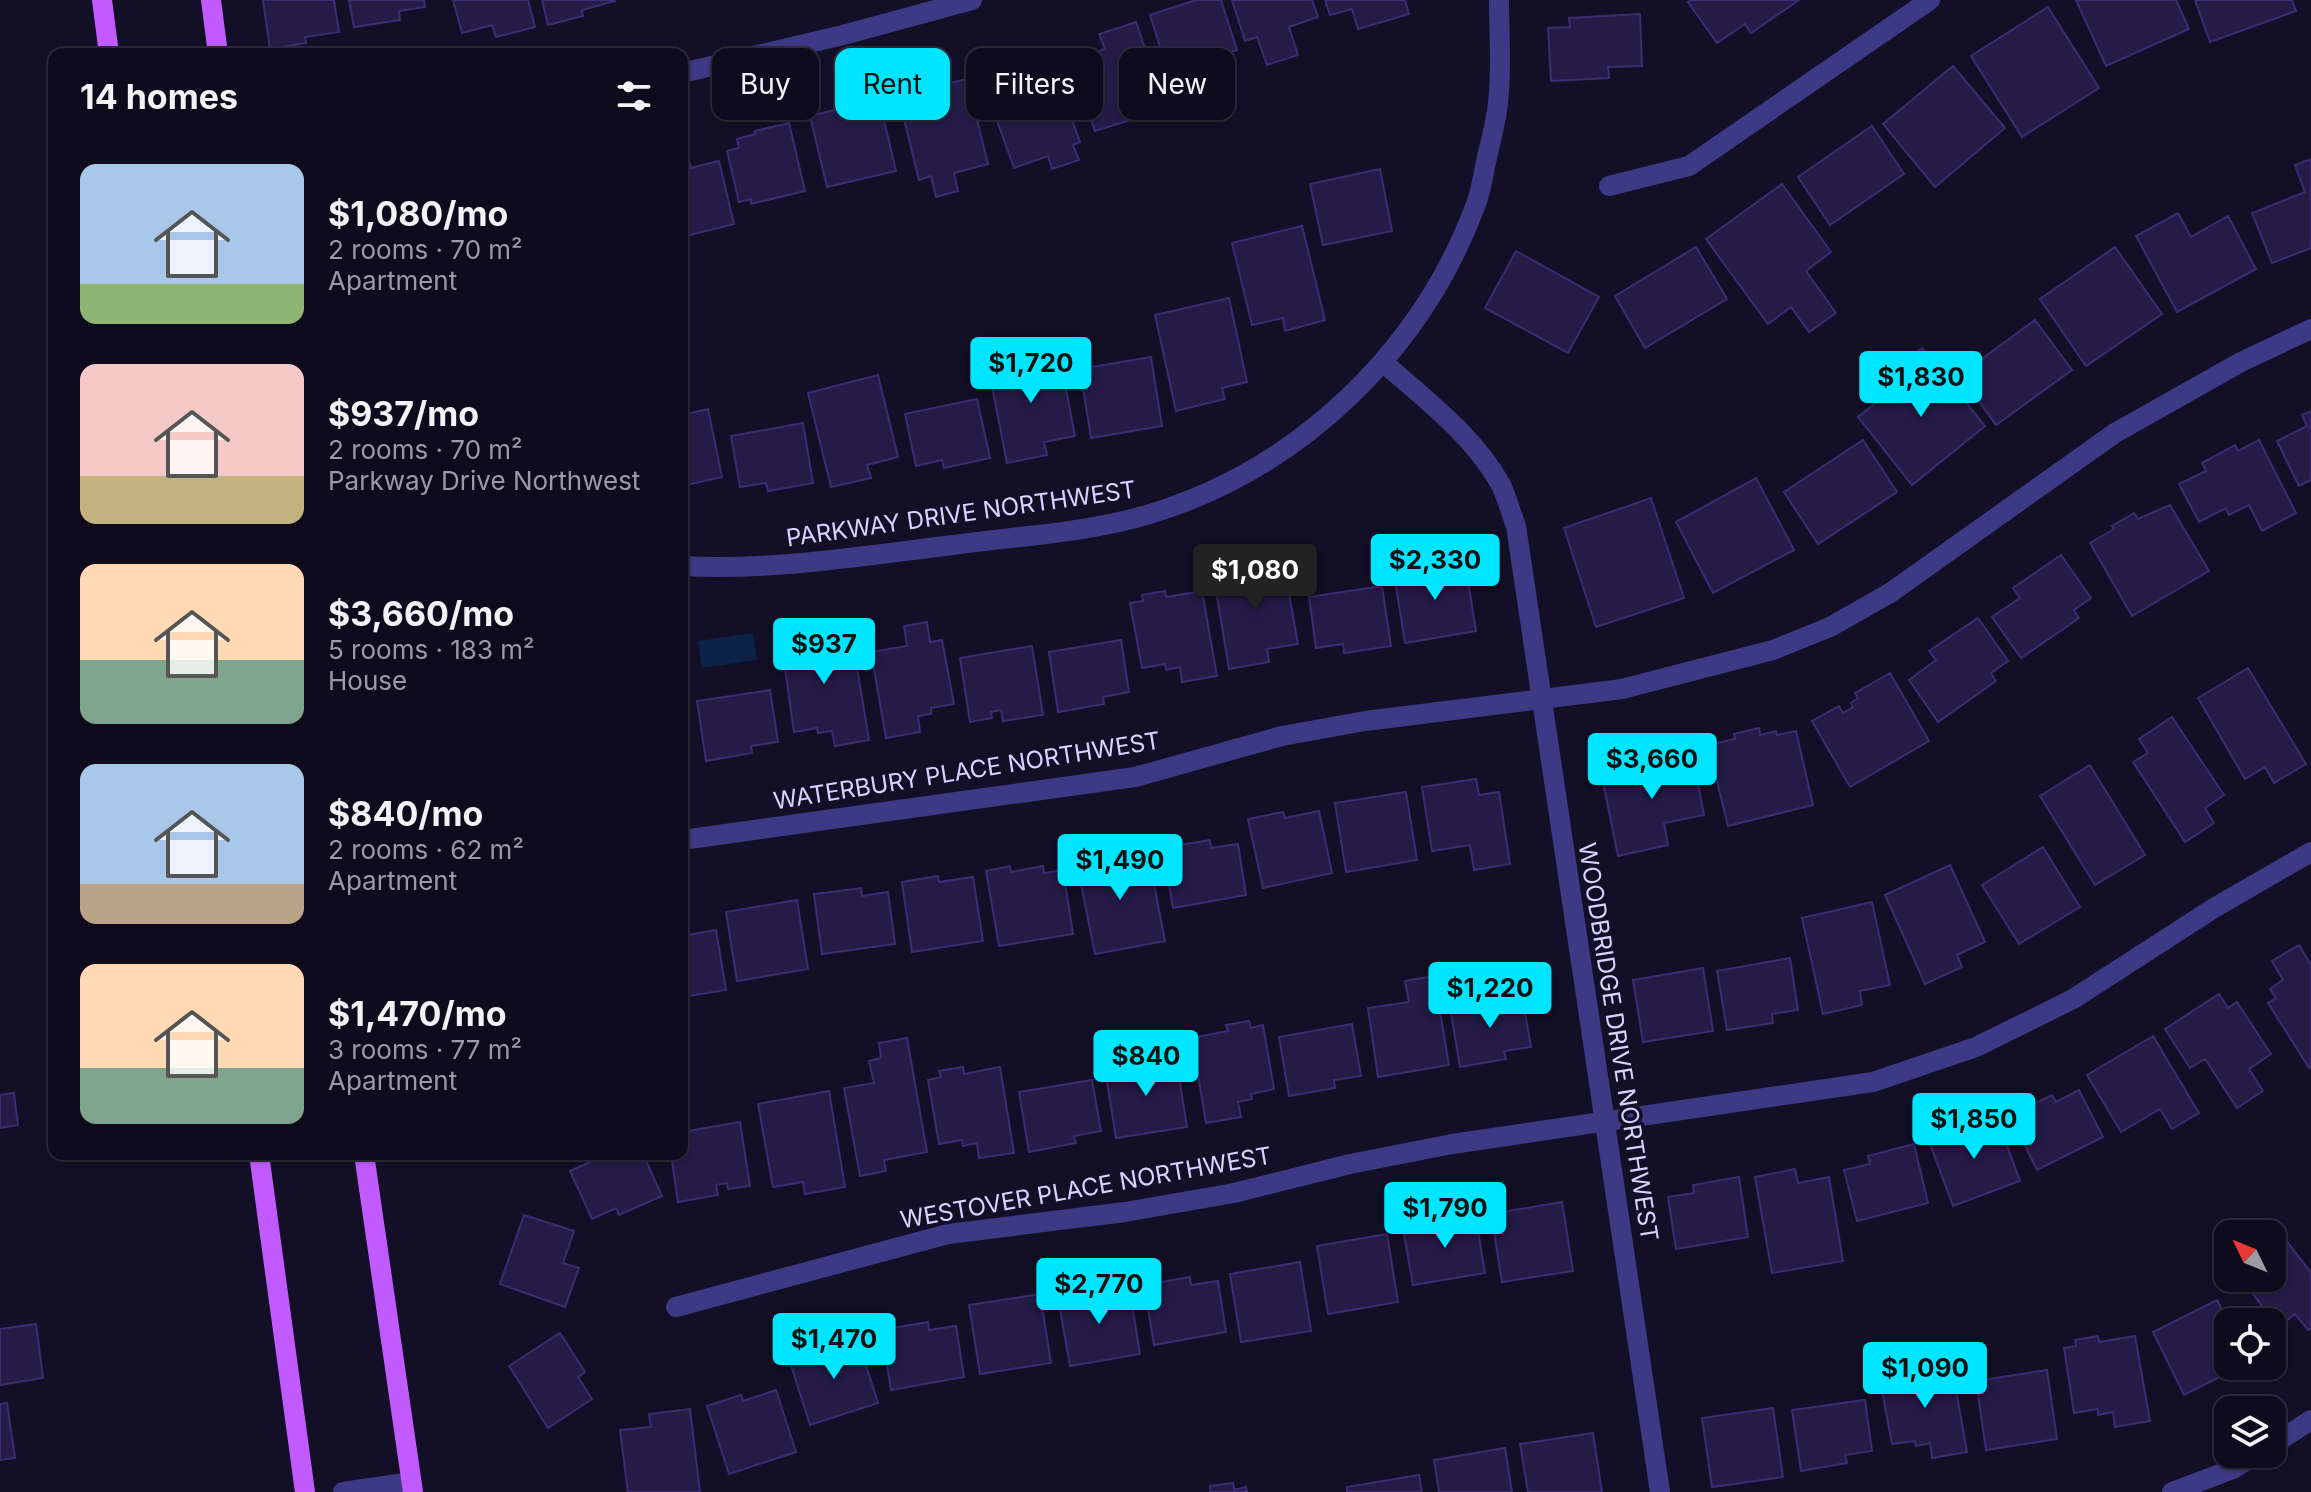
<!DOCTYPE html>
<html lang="en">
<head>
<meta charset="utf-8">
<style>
	:root { --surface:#0e0b1c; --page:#1c1929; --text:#f1f3f6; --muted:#9b9ba3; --line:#2e2b3b; --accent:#00e5ff }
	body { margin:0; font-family:Inter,sans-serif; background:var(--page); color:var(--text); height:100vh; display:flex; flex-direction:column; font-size:30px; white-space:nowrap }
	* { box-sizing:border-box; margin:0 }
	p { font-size:26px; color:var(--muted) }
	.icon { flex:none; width:44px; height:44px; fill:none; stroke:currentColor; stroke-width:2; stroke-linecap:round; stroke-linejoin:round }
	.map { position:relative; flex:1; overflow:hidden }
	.details { position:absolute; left:48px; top:48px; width:640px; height:1112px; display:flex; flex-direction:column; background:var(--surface); border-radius:16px; box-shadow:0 2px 6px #0004,0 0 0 2px var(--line) }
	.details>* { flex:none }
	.banner { position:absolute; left:712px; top:48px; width:760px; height:72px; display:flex; gap:16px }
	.needle { width:52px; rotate:313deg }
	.fabs { position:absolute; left:2214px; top:1220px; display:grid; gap:16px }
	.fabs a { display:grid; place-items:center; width:72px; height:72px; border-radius:16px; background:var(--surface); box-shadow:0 2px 6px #0004,0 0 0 2px var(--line); font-size:40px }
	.price { position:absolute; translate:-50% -68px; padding:0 18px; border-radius:8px; background:var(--accent); color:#111; font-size:26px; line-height:52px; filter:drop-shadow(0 2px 4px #0008) }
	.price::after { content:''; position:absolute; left:50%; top:48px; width:24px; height:18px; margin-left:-12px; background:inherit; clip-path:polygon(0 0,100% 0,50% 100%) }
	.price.active { background:#222; color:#fff }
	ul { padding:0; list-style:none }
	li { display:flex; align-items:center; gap:24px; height:200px; padding:0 32px }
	li span { display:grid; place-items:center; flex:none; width:224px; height:160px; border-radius:16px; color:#555 }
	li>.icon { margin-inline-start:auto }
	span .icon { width:96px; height:96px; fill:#fffc; stroke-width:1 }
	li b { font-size:34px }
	h2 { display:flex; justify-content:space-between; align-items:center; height:96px; padding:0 32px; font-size:34px }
	.chip { padding:0 28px; border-radius:16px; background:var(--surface); box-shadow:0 2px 6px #0004,0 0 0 2px var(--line); font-size:28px; line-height:72px }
	.chip.active { background:var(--accent); color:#111 }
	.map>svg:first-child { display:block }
	.water { fill:#0c2248 }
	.building { fill:#241b47; stroke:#3b2d73; stroke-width:2 }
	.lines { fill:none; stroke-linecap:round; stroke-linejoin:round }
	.minor { stroke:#3d3a85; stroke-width:20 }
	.major { stroke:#c25bff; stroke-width:20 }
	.labels { text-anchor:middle; stroke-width:7; stroke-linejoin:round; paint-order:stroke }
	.street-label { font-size:24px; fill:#d9d4ff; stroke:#130f26 }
</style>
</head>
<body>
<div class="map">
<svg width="2311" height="1492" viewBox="0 0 2311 1492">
	<rect width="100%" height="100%" fill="#130f26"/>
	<path class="water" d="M753,633L757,660L702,668L698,641Z"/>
	<path class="building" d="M263,0H334L339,32L305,37L306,43L270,49Z
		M349,0H424L425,7L399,11L400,20L354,27Z
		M453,0H528L535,27L496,37L492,25L462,33Z
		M542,0H615V1L582,10L583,16L548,25Z
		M1196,0H1221L1237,50L1168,72L1150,15Z
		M1232,0H1312L1318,17L1289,27L1298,55L1267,65L1257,37L1245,41Z
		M1325,0H1405L1409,14L1358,29L1352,9L1330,15Z
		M1691,0H1799L1751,33L1745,24L1717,43L1688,2Z
		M2076,0H2176L2189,29L2106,66Z
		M2195,0H2292L2296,11L2210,42Z
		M2048,7L2099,88L2022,137L1971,56Z
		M1640,14L1642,66L1608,67L1609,78L1551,81L1548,28L1570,27L1569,18Z
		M1136,22L1163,102L1128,115L1130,120L1095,131L1073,66L1098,58L1096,52L1105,49L1099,34Z
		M1017,59L1021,70L1050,59L1080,142L1073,145L1079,160L1052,169L1048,156L1014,168L980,73Z
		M1953,66L2005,128L1935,187L1883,124Z
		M967,79L988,164L954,173L958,191L936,197L931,176L919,180L903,115L926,109L925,103L934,100L931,88Z
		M879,99L896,171L827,187L810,116Z
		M789,123L805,191L751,204V199L739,202L727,151L739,148L737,139L755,134V131Z
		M1872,126L1904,174L1830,225L1798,177Z
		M2311,159V248L2272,263L2252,213L2305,192L2295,165Z
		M719,161L734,224L682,237V164L683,166L690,164L691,168Z
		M1380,169L1392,231L1323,245L1310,184Z
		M1782,184L1831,252L1806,271L1836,313L1809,332L1791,307L1768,324L1706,239Z
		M2178,213L2191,237L2228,216L2256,269L2177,312L2136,236Z
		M1302,226L1325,320L1285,331L1283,318L1252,325L1232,243Z
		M1696,247L1727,299L1645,348L1615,296Z
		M2115,247L2162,314L2086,366L2040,299Z
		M1516,251L1599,297L1568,353L1485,308Z
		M1229,298L1247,382L1222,388L1225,399L1176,411L1155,315Z
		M2035,320L2072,370L1996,425L1960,375Z
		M1922,348L1985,426L1912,485L1858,417L1910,375L1901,365Z
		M1059,353L1075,436L1044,442L1047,455L1007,463L988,366Z
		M1151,357L1162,426L1091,438L1080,369Z
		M878,375L898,457L867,465L871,478L831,487L808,393Z
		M977,399L990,458L944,468L942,460L916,466L905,414Z
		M708,409L722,477L682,486V415Z
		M2311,411V480L2299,486L2277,441L2307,426L2302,415Z
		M803,423L813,483L768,491L766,483L740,487L731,436Z
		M1863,440L1897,492L1818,544L1784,492Z
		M2259,440L2296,513L2262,531L2249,505L2229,515L2226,508L2199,522L2179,484L2206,471L2202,463L2235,445L2238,451Z
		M1756,478L1794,550L1713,593L1676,522Z
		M1651,498L1684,598L1596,627L1564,528Z
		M2170,505L2209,571L2132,616L2090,543L2114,529L2112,526L2134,513L2138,519Z
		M2061,555L2091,598L2074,610L2079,618L2021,658L1992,617L2020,598L2013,588Z
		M1283,561L1298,644L1267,649L1269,662L1229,669L1213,572Z
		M1465,562L1476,631L1405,643L1394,574Z
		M1382,586L1391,646L1344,653L1343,644L1316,648L1309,597Z
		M1165,591L1166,597L1202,591L1217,676L1182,682L1180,667L1166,670L1165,664L1142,668L1130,603L1143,601L1142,595Z
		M1978,618L2008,661L1991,673L1996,681L1938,722L1909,680L1936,660L1929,651Z
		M927,622L930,642L942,640L954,704L931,708V714L918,716L920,732L886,738L871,652L907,646L904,626Z
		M836,625L839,657L855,655L869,740L835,746L832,731L818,733L817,728L794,732L780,633Z
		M1121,640L1129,692L1103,697L1104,704L1058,712L1049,652Z
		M1032,646L1043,715L1003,721L1001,710L991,712L992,718L970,722L960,658Z
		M2248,668L2306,764L2274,783L2265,767L2245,779L2198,698Z
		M1890,673L1929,741L1850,787L1812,721L1839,706L1843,713L1853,707L1851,703L1858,698L1855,693Z
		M770,690L778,742L751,746L752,753L706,761L697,701Z
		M682,696L689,747L682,748Z
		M2172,717L2224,795L2205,808L2214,823L2185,842L2133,762L2148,753L2139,739Z
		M1759,728L1760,735L1776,731L1777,735L1796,731L1813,805L1728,826L1708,745L1735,739L1734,734Z
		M1691,749L1704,815L1664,823L1668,845L1618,856L1602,777L1650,766L1649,759Z
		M2090,765L2145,855L2095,885L2040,796Z
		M1476,779L1479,795L1499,792L1510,864L1474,870L1470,845L1432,851L1422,787Z
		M1406,792L1417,860L1346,872L1335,803Z
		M1319,811L1332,873L1263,888L1248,819L1283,812L1285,818Z
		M1210,840L1211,848L1238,844L1246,895L1173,908L1163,848Z
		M2043,847L2080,907L2019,944L1982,885Z
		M1116,851L1119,864L1149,858L1165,941L1095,954L1076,859Z
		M1950,865L1985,942L1957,955L1962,967L1925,984L1885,895Z
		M1010,866L1011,872L1043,866L1044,873L1063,870L1073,934L999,946L986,871Z
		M938,876L939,882L973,877L983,941L912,952L902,882Z
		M861,888L862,896L888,892L895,944L822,954L814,894Z
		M797,900L808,969L737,981L726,912Z
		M1872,902L1890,985L1860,991L1862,1005L1823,1014L1802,918Z
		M716,930L726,990L682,997V936Z
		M2299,945L2311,965V1066L2309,1068L2268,1003L2276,998L2270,989L2283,980L2272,961Z
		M1790,958L1798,1010L1772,1014L1773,1023L1727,1030L1717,971Z
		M1703,968L1713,1031L1643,1042L1633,980Z
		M1434,976L1449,1065L1378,1077L1368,1008L1409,1002L1405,981Z
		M2219,994L2228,1008L2237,1002L2271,1054L2249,1069L2263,1091L2237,1108L2205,1059L2190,1068L2165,1029Z
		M1522,995L1531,1047L1504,1051L1506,1059L1460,1067L1450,1007Z
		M1249,1021L1251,1028L1263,1025L1274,1089L1251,1094L1252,1099L1238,1102L1241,1117L1206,1123L1192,1038L1228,1031L1226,1025Z
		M1352,1024L1361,1076L1334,1080L1335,1088L1289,1096L1279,1037Z
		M2153,1036L2199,1113L2172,1129L2160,1109L2121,1132L2087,1075Z
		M907,1038L927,1152L884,1160L886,1171L860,1176L844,1088L874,1083L869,1061L881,1058L879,1043Z
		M1176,1058L1187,1127L1116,1138L1105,1069Z
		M963,1067L964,1074L1000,1067L1014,1153L979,1158L977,1143L963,1146L962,1140L939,1144L928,1080L941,1077L939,1071Z
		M1092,1080L1101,1131L1074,1136L1076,1143L1029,1152L1019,1092Z
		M2079,1090L2103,1137L2037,1170L2010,1115L2052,1095L2056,1102Z
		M829,1091L845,1187L805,1194L803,1182L773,1187L758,1104Z
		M14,1093L18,1125L0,1128V1095Z
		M1996,1116L2020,1181L1953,1206L1929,1141Z
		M740,1122L750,1186L728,1189L727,1183L716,1185L718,1195L678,1202L671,1154H682V1132Z
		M1914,1144L1928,1203L1857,1221L1844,1170L1870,1164L1868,1156Z
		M607,1154H643L662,1196L619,1215L616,1208L592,1219L570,1171Z
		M1795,1169L1798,1183L1829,1177L1843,1261L1772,1273L1755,1177Z
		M1739,1177L1748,1237L1676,1249L1668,1197L1694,1193L1693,1185Z
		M1562,1202L1573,1271L1502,1282L1491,1214Z
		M1475,1213L1485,1273L1413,1285L1404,1234L1431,1229L1429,1222Z
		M524,1215L574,1231L563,1263L579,1268L565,1307L500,1284Z
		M2279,1231L2311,1273V1328L2308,1330L2295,1314L2278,1327L2241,1278H2272V1237Z
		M1387,1234L1398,1302L1328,1314L1317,1246Z
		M1300,1262L1311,1331L1241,1342L1230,1274Z
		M1190,1277L1191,1285L1218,1281L1226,1332L1154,1345L1144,1285Z
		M1129,1286L1140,1354L1070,1366L1058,1298Z
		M1040,1294L1051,1363L980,1374L969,1305Z
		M2217,1300L2228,1322V1366H2241L2184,1395L2153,1332Z
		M928,1322L929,1330L956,1326L964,1377L891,1390L881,1330Z
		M36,1324L43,1378L0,1385V1329Z
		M560,1333L585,1372L578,1377L592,1399L548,1428L509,1366Z
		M2098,1336L2099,1342L2135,1336L2150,1421L2115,1427L2113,1412L2098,1415V1409L2074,1413L2064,1348L2076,1346L2075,1340Z
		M857,1337L878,1403L810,1425L789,1359Z
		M1915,1367L1916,1374L1952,1367L1967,1452L1932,1458L1930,1443L1916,1446L1915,1441L1892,1444L1880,1380L1893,1377L1892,1371Z
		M2047,1370L2057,1439L1986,1450L1976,1381Z
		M776,1390L796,1452L729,1474L707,1406L741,1395L743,1401Z
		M1865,1400L1872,1451L1845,1455L1847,1463L1801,1471L1792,1410Z
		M7,1403L15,1458L0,1460V1404Z
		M1773,1408L1783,1477L1712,1487L1702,1418Z
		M690,1409L700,1492H628L620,1430L651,1427L649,1414Z
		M1593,1433L1602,1492H1528L1520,1444Z
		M1505,1448L1512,1492H1439L1434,1460Z
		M1419,1475L1422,1492H1347V1487Z
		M1233,1483L1234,1490L1246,1487L1247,1492H1210V1486Z"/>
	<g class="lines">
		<path class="minor" d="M682,73L843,35L972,0
			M1609,186L1689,166L1930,0
			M1384,363C1426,400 1473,435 1501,485C1507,498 1511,513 1516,526L1660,1492
			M682,566C773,571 863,556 953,545C1018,536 1087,533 1150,514C1301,468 1422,350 1476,204C1481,191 1483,176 1486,162C1490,143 1496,123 1498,103C1502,69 1499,34 1499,0
			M682,840L1135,777L1282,736L1365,721L1622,689L1773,650L1830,627L1890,593L2115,433L2241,362L2311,329
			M676,1307L948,1234L1125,1212L1234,1193L1350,1164L1452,1144L1873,1082L1976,1047L2073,999L2214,908L2311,852
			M2272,1445L2311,1420
			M343,1492L411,1482
			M2172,1492L2233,1469L2257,1454"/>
		<path class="major" d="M102,0L109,54
			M211,0L218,54
			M259,1154L305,1492
			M364,1154L413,1492"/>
	</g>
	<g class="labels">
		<g class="street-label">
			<text transform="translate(961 514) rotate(-8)" y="8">PARKWAY DRIVE NORTHWEST</text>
			<text transform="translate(967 771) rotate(-9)" y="8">WATERBURY PLACE NORTHWEST</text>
			<text transform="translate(1618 1042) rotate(81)" y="8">WOODBRIDGE DRIVE NORTHWEST</text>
			<text transform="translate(1086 1188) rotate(-10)" y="8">WESTOVER PLACE NORTHWEST</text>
		</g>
	</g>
</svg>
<div class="fabs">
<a><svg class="needle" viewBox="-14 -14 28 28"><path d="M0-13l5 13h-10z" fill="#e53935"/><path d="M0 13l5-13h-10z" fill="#9b9ba3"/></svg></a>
<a><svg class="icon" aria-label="locate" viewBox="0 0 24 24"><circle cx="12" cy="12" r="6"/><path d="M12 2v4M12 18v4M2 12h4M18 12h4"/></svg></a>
<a><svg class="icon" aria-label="layers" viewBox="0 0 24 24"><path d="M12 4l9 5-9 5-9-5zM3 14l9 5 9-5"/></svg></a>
</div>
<b class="price" style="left:1031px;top:405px">$1,720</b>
<b class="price" style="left:1921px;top:419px">$1,830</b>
<b class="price" style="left:1435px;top:602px">$2,330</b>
<b class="price active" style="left:1255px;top:612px">$1,080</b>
<b class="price" style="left:824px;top:686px">$937</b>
<b class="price" style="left:1652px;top:801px">$3,660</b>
<b class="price" style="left:1120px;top:902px">$1,490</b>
<b class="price" style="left:1490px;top:1030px">$1,220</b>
<b class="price" style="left:1146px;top:1098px">$840</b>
<b class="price" style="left:1974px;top:1161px">$1,850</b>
<b class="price" style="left:1445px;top:1250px">$1,790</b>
<b class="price" style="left:1099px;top:1326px">$2,770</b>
<b class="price" style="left:834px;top:1381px">$1,470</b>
<b class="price" style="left:1925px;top:1410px">$1,090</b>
<div class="banner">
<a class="chip">Buy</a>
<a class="chip active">Rent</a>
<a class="chip">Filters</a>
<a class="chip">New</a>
</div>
<section class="details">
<h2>14 homes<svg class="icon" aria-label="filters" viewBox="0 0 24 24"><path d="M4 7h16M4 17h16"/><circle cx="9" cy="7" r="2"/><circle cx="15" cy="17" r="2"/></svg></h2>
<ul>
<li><span style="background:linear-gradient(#a9c7e8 75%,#8fb573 0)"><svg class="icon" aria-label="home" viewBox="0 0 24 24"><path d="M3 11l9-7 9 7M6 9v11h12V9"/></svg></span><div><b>$1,080/mo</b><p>2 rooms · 70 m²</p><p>Apartment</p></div></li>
<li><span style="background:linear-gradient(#f6c9c9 70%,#c2b280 0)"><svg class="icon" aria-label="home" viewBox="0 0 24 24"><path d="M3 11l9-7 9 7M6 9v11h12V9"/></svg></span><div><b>$937/mo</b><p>2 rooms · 70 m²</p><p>Parkway Drive Northwest</p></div></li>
<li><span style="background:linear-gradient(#ffd9b3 60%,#7fa58c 0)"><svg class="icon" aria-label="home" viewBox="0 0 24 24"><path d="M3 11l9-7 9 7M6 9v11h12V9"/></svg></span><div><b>$3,660/mo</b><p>5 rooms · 183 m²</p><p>House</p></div></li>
<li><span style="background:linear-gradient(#a9c7e8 75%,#b9a48a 0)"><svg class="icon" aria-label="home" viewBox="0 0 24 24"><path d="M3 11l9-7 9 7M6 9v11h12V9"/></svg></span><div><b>$840/mo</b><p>2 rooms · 62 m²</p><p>Apartment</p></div></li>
<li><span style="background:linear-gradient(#ffd9b3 65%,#7fa58c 0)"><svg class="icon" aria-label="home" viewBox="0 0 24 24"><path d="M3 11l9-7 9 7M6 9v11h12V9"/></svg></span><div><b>$1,470/mo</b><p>3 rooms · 77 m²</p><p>Apartment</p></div></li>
</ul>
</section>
</div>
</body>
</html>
